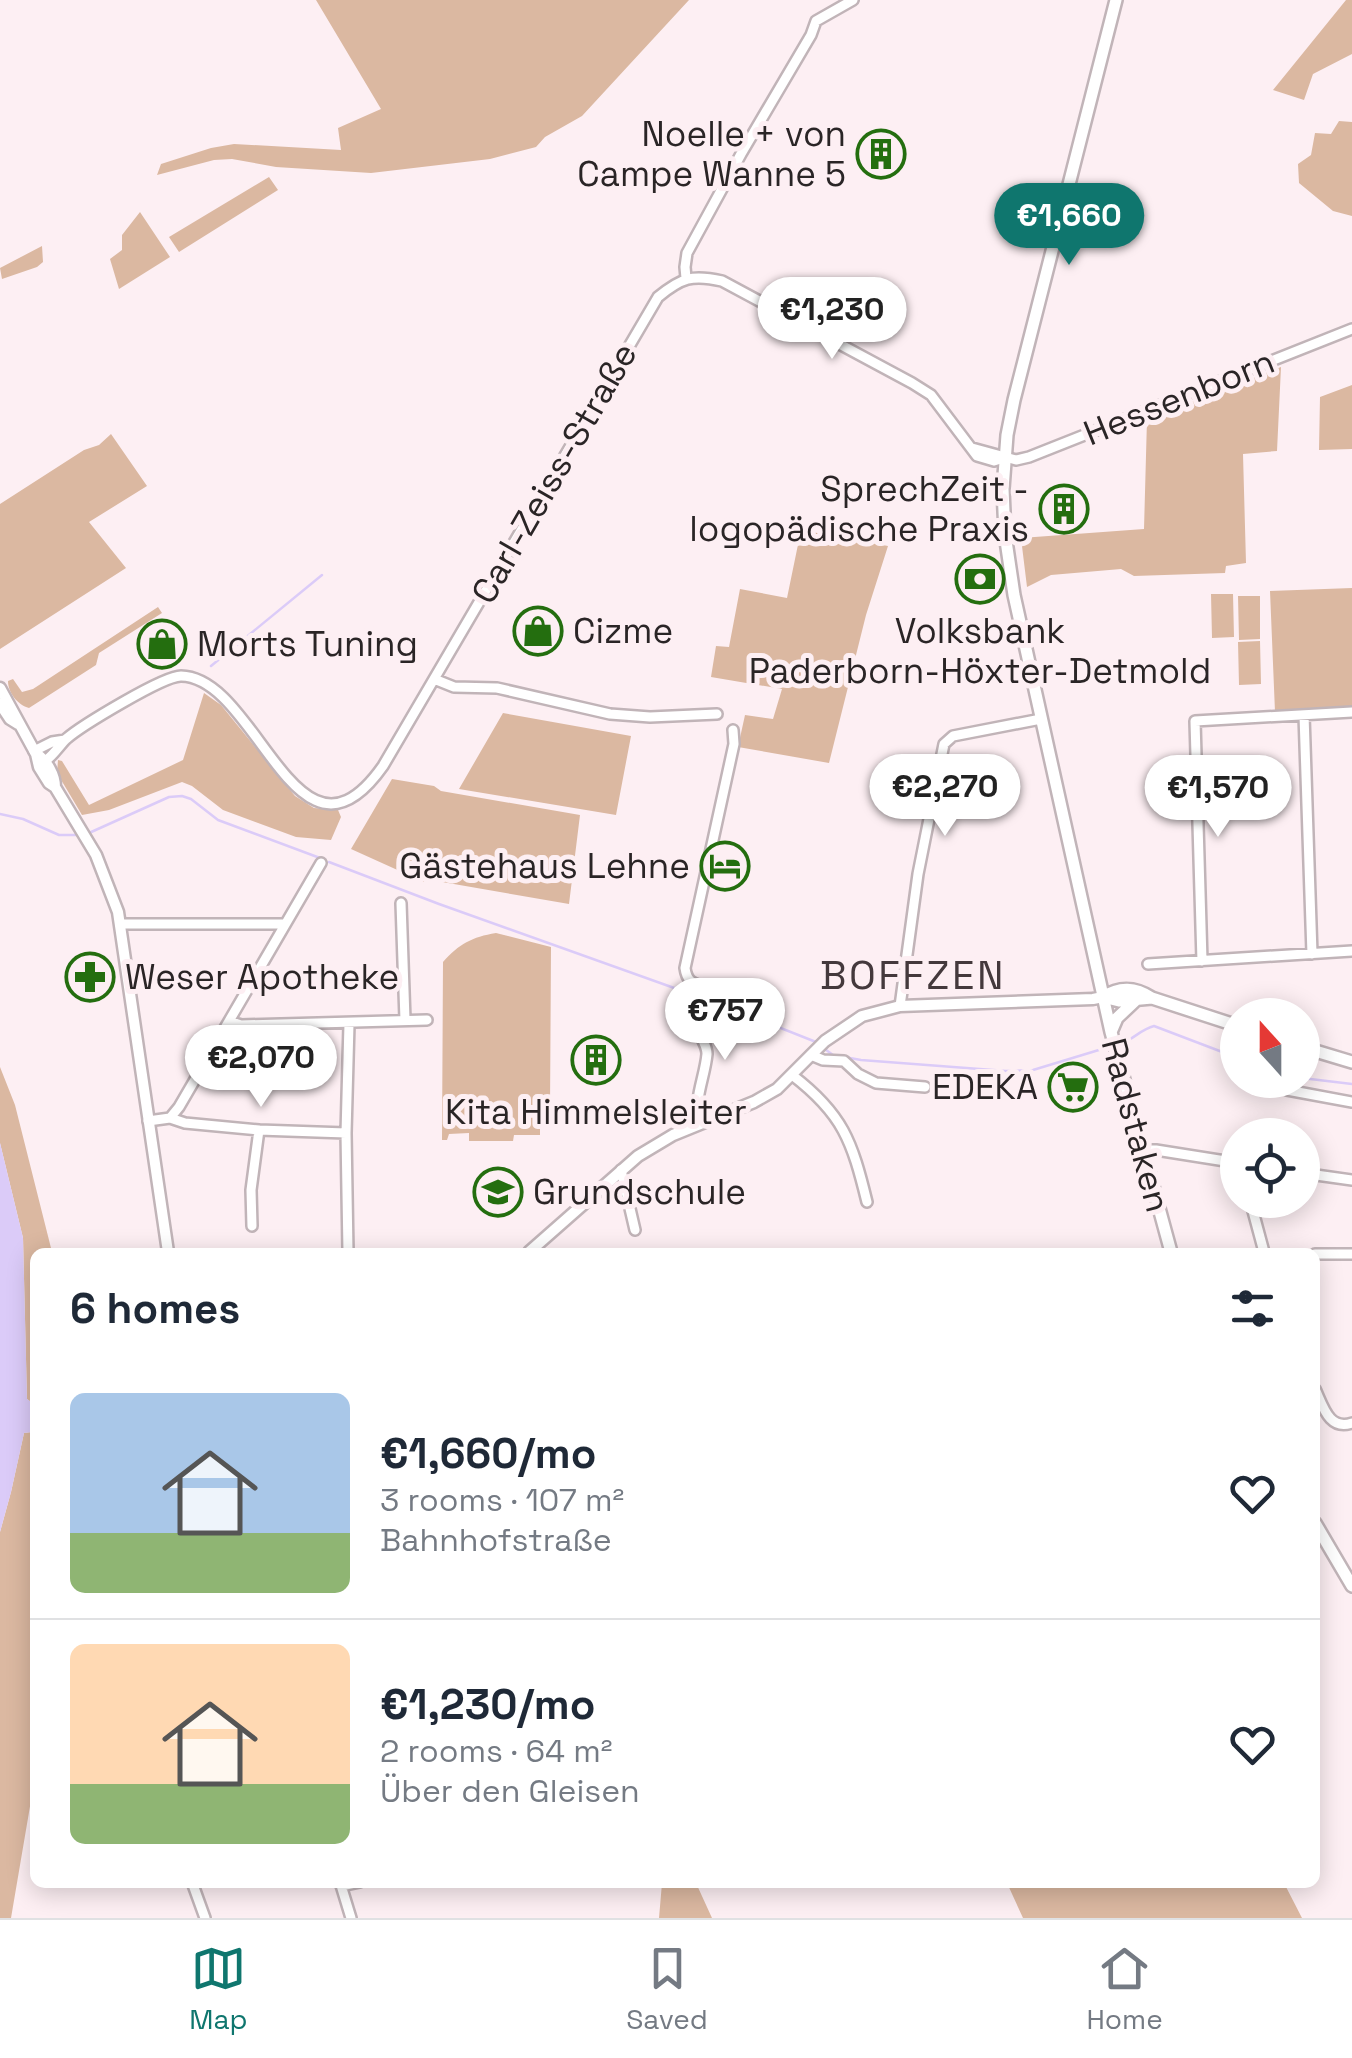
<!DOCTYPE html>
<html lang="en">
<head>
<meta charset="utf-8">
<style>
	:root { --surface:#fff; --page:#f6f6f7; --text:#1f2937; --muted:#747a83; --line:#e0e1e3; --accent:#0f766e }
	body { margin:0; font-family:"Space Grotesk",sans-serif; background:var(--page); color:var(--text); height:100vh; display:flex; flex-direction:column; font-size:38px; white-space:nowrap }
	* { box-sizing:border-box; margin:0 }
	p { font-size:32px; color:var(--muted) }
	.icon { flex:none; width:55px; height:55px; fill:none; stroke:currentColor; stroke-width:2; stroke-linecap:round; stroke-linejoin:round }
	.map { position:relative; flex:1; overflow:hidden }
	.drawer { position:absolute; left:30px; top:1248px; width:1290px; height:640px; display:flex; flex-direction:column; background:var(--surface); border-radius:15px; box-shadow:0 5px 25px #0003 }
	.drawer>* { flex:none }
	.needle { width:65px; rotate:339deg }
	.buttons { position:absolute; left:1220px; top:998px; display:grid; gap:20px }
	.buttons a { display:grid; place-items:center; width:100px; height:100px; border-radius:50%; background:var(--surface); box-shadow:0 5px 25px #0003; font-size:50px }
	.price { position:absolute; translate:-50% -85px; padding:0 22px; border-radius:35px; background:#fff; color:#222; font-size:32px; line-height:65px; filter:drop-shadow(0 2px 5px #0008) }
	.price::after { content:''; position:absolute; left:50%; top:60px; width:30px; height:22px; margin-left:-15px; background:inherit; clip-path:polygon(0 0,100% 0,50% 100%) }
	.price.selected { background:var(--accent); color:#fff }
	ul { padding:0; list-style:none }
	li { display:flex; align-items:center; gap:30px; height:250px; padding:0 40px }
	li+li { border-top:2px solid var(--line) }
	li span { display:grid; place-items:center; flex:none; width:280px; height:200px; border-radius:15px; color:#555 }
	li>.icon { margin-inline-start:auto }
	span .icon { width:120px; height:120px; fill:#fffc; stroke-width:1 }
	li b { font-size:42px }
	h2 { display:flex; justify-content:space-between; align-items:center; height:120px; padding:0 40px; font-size:42px }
	.dock { display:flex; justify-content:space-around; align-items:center; height:140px; border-top:2px solid var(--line); background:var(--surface); font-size:28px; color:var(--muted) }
	.dock a { display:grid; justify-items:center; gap:5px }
	.dock .selected { color:var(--accent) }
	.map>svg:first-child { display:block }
	.green { fill:#dbb8a1 }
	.water { fill:#dbcbf8 }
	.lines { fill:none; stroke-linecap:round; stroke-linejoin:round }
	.stream { stroke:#dbcbf8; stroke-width:2.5 }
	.minor-casing { stroke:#c1b4b8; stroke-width:14 }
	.tertiary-casing { stroke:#c1b4b8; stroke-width:15 }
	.secondary-casing { stroke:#c1b4b8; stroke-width:16 }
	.minor { stroke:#fff; stroke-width:9 }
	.tertiary { stroke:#fff; stroke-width:10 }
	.secondary { stroke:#fff; stroke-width:11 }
	.labels { text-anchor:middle; stroke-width:10; stroke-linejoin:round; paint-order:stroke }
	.poi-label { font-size:35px; fill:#2a2526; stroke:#fdeff3; text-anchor:end }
	.street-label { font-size:35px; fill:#2a2526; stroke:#fdeff3 }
	.quarter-label { font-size:40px; letter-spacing:2.5px; fill:#44393c; stroke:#fdeff3 }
</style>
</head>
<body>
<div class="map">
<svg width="1352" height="1918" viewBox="0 0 1352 1918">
	<rect width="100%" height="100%" fill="#fdeff3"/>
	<path class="green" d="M316,0H689L582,116L545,137L536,147L490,159L371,173L276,167L232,159L214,160L157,175L161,164L211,148L234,144L341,150L338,128L381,109Z
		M1346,0H1352V54L1313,74L1304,100L1273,90Z
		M1339,121L1352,122V216L1333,211L1299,183L1298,164L1311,155L1315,133L1331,134Z
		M269,177L278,190L179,252L169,237Z
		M140,212L170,257L119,289L110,259L122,250V235Z
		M42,246L43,262L37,267L2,279L0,268Z
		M1281,367L1277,451L1243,454L1246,563L1226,566L1225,573L1134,576L1121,569L1051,575L1027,587L1021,538L1144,529L1147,419Z
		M1352,385V449L1319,450L1320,397Z
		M111,434L147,486L89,522L126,568L0,649V504L84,450L99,445Z
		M801,530L888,546L866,615L829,763L738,747L745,715L773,719L782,689L711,677L716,646L729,647L740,589L787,598Z
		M1352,588V709L1275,712L1270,591Z
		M1211,594H1233L1234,637L1212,638Z
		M1238,596H1260V639L1239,640Z
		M158,607L162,613L99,653L96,665L29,708C18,705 8,693 8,681L13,679L22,692L33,689Z
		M1260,641L1261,684L1239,685L1238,642Z
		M204,693L221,705L295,796L314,808L338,810L341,817L331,840L296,837L223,810L192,786L182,782L109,810L82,815L57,773L58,760L62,761L89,805L183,760Z
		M503,713L631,736L616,815L459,789Z
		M392,779L434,786L441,791L580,815L569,904L425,879L424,882L351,849Z
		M496,933L551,947L550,1110L544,1111V1124H540V1135H514L513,1141H469V1133L449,1134L447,1140H442L443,962C459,944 472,937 496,933Z
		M0,1067L15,1105L52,1252H35V1405L27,1399L23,1238L0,1143Z
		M35,1424V1777L11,1918H0V1532L11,1492L24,1433L32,1432Z
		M662,1883H696L712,1918H659Z
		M1007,1883H1284L1302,1918H1023Z"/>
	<path class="water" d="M0,1143L23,1238L27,1399L35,1405V1424L32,1432L24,1433L11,1492L0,1532Z"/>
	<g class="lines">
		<path class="stream" d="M211,666L322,575
			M0,814L23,819L59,835H81
			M89,833L169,797L182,796L191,799L218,820L320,858
			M329,862L439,904L705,999
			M712,1001L816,1042
			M1120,1044C1133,1040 1141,1029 1154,1026L1238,1058
			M822,1047L833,1055L861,1060L1006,1071L1033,1070L1112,1046
			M1302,1078L1352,1084"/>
		<g class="minor-casing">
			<path id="minor" d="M686,278L685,267L687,253L741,154L811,35L816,21L853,0
				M972,448L1016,460L1029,457L1352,329
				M434,679L454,687L497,688L610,714L650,717L717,714
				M1304,715L1312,954
				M34,751L52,742L65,740
				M45,761C54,755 58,747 66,739C81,726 163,676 181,676C258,677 297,888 383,766L658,297C681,278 692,274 722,281L912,383L931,395L977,456L994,461L1004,458
				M401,903L405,1020
				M120,924H285
				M1202,961L1195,721L1352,712
				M1148,964L1352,951
				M900,1006L918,874L944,744L953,736L1041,719
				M229,1021L241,1025L427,1020
				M811,1055L823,1060L844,1061L858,1074L876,1083L925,1087
				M792,1075C843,1114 852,1141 867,1202
				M1287,1090L1352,1102
				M170,1118L185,1123L259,1130L346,1133
				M148,1121L170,1118L179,1107L321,863
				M699,1123C693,1100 705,1077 707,1054C707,1045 701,1040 700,1032C698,1020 711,1007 709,994C705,980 688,991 685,968L734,744L733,730
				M1143,1150H1156L1238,1163
				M621,1170L635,1230
				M1302,1173L1352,1180
				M1250,1200L1264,1252
				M252,1226L251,1190L259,1130
				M348,1252L346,1133L349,1024
				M1315,1254H1352
				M1315,1389C1323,1406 1329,1431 1352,1423
				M192,1882L205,1918
				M340,1882L351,1918
				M341,1886L360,1882"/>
		</g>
		<g class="tertiary-casing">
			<path id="tertiary" d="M0,688L36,754L39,767L49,783L55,787L96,855L118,912L168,1252
				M0,704L10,719L18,724
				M37,754C47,761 55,775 55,787
				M529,1252L638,1156L673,1135L754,1102L777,1089L825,1041L862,1016L900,1006L1093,999L1103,997"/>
		</g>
		<g class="secondary-casing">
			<path id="secondary" d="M1116,0L1014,400L1007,435L1003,489L1005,534L1014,595L1111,1032L1171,1252
				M1103,997C1120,986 1135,987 1152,998L1238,1026
				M1103,997L1119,1001L1152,998
				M1111,1032L1117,1018L1135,1001
				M1302,1047L1352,1062
				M1315,1523L1352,1586"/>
		</g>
		<use href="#minor" class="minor"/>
		<use href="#tertiary" class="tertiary"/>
		<use href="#secondary" class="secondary"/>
	</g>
	<defs>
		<g id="building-ring" transform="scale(2.5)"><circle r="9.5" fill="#fdeff3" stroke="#246e0f" stroke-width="1.5"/><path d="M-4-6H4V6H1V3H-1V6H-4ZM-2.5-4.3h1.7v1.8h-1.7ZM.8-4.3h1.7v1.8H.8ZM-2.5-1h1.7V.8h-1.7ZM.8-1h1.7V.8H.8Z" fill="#246e0f"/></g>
		<g id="bank-ring" transform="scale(2.5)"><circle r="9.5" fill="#fdeff3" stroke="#246e0f" stroke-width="1.5"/><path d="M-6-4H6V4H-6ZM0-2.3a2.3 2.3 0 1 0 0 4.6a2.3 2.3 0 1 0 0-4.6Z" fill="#246e0f"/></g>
		<g id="shop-ring" transform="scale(2.5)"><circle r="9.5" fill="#fdeff3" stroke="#246e0f" stroke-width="1.5"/><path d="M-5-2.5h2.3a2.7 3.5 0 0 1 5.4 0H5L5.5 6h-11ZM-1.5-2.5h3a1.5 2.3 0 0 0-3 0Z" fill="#246e0f"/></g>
		<g id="hotel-ring" transform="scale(2.5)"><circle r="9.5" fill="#fdeff3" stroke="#246e0f" stroke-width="1.5"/><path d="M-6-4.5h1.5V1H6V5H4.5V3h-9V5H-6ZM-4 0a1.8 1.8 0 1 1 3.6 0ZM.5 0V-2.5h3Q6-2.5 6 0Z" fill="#246e0f"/></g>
		<g id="pharmacy-ring" transform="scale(2.5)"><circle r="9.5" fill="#fdeff3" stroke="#246e0f" stroke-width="1.5"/><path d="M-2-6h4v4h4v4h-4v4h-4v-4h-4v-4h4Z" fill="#246e0f"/></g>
		<g id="supermarket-ring" transform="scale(2.5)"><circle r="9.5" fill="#fdeff3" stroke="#246e0f" stroke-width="1.5"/><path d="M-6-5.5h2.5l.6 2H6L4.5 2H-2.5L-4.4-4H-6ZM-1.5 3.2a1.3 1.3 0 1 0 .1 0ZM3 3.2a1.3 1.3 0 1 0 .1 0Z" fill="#246e0f"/></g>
		<g id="school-ring" transform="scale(2.5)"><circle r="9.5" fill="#fdeff3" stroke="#246e0f" stroke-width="1.5"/><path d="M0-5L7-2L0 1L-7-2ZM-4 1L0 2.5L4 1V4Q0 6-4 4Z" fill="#246e0f"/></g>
	</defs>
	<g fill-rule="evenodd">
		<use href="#building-ring" x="881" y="154"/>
		<use href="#building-ring" x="1064" y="509"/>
		<use href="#bank-ring" x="980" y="579"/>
		<use href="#shop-ring" x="538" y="631"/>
		<use href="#shop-ring" x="162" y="644"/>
		<use href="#hotel-ring" x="725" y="866"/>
		<use href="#pharmacy-ring" x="90" y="977"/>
		<use href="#building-ring" x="596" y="1060"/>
		<use href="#supermarket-ring" x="1073" y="1087"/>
		<use href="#school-ring" x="498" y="1192"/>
	</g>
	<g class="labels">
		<g class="poi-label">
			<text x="846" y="146">Noelle + von<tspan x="846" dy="40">Campe Wanne 5</tspan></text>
			<text x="1029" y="501">SprechZeit -<tspan x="1029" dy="40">logopädische Praxis</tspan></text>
			<text x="573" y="643" text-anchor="start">Cizme</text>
			<text x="980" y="643" text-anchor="middle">Volksbank<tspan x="980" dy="40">Paderborn-Höxter-Detmold</tspan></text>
			<text x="197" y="656" text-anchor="start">Morts Tuning</text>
			<text x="690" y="878">Gästehaus Lehne</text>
			<text x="125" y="989" text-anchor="start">Weser Apotheke</text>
			<text x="1038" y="1099">EDEKA</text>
			<text x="596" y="1124" text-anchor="middle">Kita Himmelsleiter</text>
			<text x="533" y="1204" text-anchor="start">Grundschule</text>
		</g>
		<g class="street-label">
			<text transform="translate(1179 397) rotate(-22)" y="12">Hessenborn</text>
			<text transform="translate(554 473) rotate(-60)" y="12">Carl-Zeiss-Straße</text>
			<text transform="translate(1136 1125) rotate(75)" y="12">Radstaken</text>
		</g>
		<g class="quarter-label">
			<text x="913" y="989">BOFFZEN</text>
		</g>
	</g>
</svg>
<div class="buttons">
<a><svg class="needle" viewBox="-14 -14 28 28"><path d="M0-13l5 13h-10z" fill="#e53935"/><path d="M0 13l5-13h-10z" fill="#747a83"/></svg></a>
<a><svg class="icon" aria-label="locate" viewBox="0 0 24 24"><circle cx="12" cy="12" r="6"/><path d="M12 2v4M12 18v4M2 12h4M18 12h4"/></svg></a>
</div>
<b class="price selected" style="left:1069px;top:268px">€1,660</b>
<b class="price" style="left:832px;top:362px">€1,230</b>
<b class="price" style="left:945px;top:839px">€2,270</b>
<b class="price" style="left:1218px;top:840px">€1,570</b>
<b class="price" style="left:725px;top:1063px">€757</b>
<b class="price" style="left:261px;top:1110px">€2,070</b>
<section class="drawer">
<h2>6 homes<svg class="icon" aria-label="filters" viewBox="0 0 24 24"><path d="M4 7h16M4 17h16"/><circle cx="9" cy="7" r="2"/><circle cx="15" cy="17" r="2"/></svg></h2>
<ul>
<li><span style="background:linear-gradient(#a9c7e8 70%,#8fb573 0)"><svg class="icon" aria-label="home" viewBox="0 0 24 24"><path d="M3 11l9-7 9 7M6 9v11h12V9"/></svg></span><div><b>€1,660/mo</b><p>3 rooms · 107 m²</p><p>Bahnhofstraße</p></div><svg class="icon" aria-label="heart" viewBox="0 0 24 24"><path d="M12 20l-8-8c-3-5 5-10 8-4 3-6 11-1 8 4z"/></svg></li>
<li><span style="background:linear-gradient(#ffd9b3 70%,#8fb573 0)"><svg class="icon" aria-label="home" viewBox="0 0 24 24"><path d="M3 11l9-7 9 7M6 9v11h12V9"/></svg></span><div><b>€1,230/mo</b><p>2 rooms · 64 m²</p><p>Über den Gleisen</p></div><svg class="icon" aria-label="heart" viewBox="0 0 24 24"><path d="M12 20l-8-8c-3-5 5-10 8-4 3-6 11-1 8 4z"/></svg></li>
</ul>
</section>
</div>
<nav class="dock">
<a class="selected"><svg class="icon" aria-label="map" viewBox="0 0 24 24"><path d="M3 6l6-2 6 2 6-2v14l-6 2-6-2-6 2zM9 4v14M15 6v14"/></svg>Map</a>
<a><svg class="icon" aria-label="saved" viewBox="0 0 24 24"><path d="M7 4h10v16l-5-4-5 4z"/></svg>Saved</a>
<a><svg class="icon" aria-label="home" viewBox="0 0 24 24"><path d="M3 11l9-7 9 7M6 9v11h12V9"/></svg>Home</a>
</nav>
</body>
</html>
